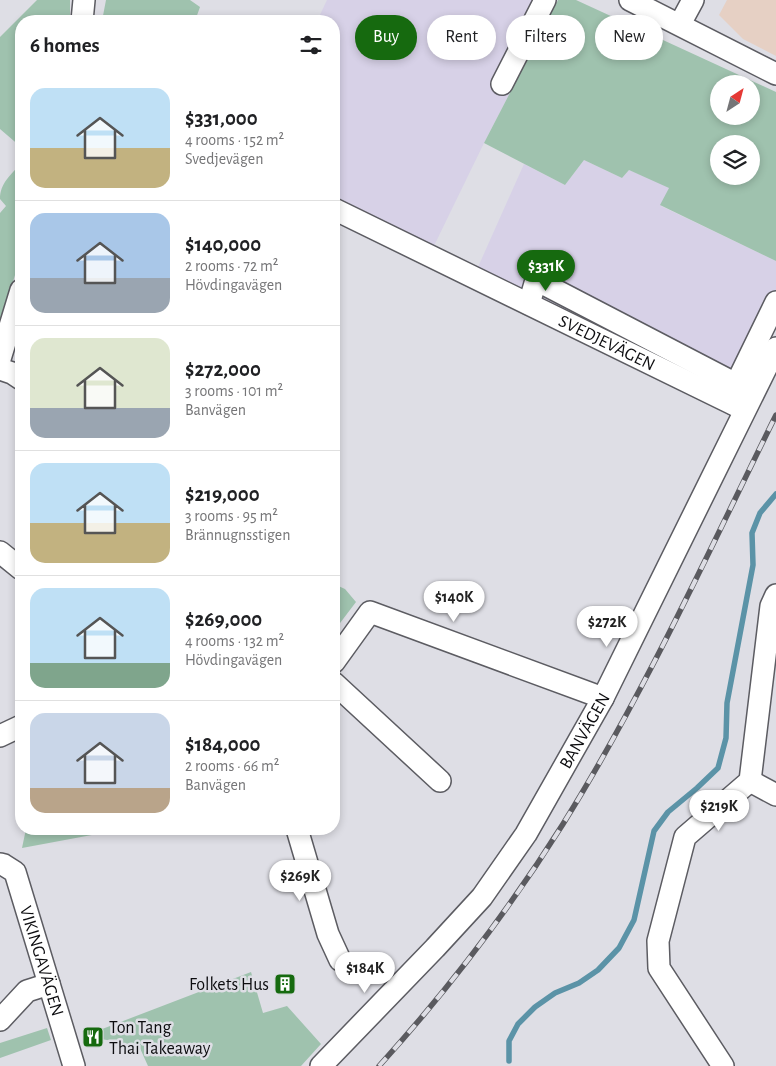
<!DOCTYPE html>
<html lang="en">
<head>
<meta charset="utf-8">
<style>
	:root { --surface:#fff; --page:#f6f6f6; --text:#202124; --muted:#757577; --line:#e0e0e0; --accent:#166a0f }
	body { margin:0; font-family:"Alegreya Sans",sans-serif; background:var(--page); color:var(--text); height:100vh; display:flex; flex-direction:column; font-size:19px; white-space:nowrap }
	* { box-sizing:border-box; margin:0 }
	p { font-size:16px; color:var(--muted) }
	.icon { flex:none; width:28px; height:28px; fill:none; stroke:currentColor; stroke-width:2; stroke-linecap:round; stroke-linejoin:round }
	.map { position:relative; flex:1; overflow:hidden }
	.panel { position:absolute; left:15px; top:15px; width:325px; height:820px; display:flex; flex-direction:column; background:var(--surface); border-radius:20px; box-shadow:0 2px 8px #0003 }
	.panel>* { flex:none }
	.top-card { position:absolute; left:355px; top:15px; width:345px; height:45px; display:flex; gap:10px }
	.needle { width:32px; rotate:36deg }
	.fabs { position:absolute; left:710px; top:75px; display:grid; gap:10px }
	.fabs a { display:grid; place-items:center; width:50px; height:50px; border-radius:50%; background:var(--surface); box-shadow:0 2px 8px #0003; font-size:25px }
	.price { position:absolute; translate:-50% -42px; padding:0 11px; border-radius:18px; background:#fff; color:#222; font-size:16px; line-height:32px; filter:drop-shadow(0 1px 2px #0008) }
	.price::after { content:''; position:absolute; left:50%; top:30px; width:15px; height:11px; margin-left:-8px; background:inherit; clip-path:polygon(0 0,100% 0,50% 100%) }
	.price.current { background:var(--accent); color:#fff }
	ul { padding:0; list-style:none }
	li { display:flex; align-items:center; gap:15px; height:125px; padding:0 15px }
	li+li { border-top:1px solid var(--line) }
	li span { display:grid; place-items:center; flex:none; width:140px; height:100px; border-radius:15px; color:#555 }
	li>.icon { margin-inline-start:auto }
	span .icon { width:60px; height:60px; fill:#fffc; stroke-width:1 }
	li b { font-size:21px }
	h2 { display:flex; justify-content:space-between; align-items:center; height:60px; padding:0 15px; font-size:21px }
	.pill { padding:0 18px; border-radius:22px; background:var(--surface); box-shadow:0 2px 8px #0003; font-size:18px; line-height:45px }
	.pill.current { background:var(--accent); color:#fff }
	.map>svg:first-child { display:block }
	.commercial { fill:#d7d1e7 }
	.industrial { fill:#e6d0c4 }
	.green { fill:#9fc2ae; fill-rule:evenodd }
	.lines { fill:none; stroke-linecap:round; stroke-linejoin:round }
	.stream { stroke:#5b93a7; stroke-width:5.5 }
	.minor-casing { stroke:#5c5c62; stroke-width:24 }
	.minor { stroke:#fff; stroke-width:21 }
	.rail-casing { stroke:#5a5a5f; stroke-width:5.5 }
	.rail { stroke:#dedee5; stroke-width:4; stroke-dasharray:11; stroke-linecap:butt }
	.labels { text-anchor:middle; stroke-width:5; stroke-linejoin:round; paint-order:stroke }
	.street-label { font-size:18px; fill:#0c0c0f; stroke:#dedee5 }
	.poi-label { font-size:18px; fill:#0c0c0f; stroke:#dedee5; text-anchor:end }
</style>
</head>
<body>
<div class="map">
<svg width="776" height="1066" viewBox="0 0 776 1066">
	<rect width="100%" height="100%" fill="#dedee5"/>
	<path class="commercial" d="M327,0H558L484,143L432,250L334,200V21H317Z
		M584,160L622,178L629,170L656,181L669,188L661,206L776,261V309L744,366L705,379L478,267L524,164L565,185Z"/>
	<path class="industrial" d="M727,0H776V56L743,39L719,15Z"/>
	<path class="green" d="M37,0H70V21H21V147L0,129V37Z
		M106,0H190L200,7L195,21H102Z
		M558,0H576L776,92V261L660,205L669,188L629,170L622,178L584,160L565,185L484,143ZM719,84H751V116H719ZM719,144H751V176H719Z
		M21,163V255L0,325V213L6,206L0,199C0,183 11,175 21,163Z
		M334,584L345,589L356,602L334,631Z
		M26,829H124L22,848Z
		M251,972L263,1013L287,1006L321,1044L301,1066H148L139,1046L96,1038L97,1031Z
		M47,1028L51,1040L0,1058V1043Z"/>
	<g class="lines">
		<path class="stream" d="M509,1061V1041L518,1024L535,1007L555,993L579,983L598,970L619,948L634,920L654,831L668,812L697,788L718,768L726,738L727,703L753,565L752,533L760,513L776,494"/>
		<g class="minor-casing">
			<g id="minor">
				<path d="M630,0L776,74"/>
				<path d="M82,21L84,0"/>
				<path d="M680,24L693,0"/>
				<path d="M502,84L545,0"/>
				<path id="s1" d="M334,209L735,405L746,407"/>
				<path d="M529,304L536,280L736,384L735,405"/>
				<path d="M0,359L21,290"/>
				<path d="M0,369L12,373L21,379"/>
				<path d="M736,384L776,302"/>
				<path d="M0,552L21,569"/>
				<path d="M334,662L370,612L603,698"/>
				<path d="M334,683L440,781"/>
				<path d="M0,736L21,726"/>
				<path d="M750,781L776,795"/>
				<path d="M297,829L328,934L340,960"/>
				<path id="s2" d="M0,864L4,865L15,872L74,1066"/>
				<path d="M0,1020L27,991L49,984"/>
				<path id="s3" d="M321,1066L435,948L482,897L526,834L603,698L776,348"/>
				<path d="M723,1066L659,968L658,941L685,837L750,781L771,606L776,595"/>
			</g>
		</g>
		<use href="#minor" class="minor"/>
		<g class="rail-casing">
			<path id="rail" d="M379,1066C447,991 509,910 563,824C644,694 708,553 776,415"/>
		</g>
		<use href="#rail" class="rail"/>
	</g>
	<defs>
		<g id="building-square" transform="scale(1.125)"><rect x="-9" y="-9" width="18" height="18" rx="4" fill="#166a0f" stroke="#dedee5"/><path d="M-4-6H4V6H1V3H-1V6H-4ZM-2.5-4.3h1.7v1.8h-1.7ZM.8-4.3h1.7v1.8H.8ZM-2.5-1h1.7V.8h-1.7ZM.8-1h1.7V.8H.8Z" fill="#fff"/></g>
		<g id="restaurant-square" transform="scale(1.125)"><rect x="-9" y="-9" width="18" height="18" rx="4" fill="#166a0f" stroke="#dedee5"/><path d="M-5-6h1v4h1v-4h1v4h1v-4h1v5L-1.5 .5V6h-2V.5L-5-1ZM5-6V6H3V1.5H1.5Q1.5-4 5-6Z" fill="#fff"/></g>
	</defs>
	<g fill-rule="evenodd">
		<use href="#building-square" x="285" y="984"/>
		<use href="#restaurant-square" x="93" y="1037"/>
	</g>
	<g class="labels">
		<g class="street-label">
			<text dy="6" stroke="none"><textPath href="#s1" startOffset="304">SVEDJEVÄGEN</textPath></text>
			<text dy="6" stroke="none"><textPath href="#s3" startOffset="429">BANVÄGEN</textPath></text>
			<text dy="6" stroke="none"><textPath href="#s2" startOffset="110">VIKINGAVÄGEN</textPath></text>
		</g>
		<g class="poi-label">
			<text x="269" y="990">Folkets Hus</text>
			<text x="109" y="1033" text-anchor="start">Ton Tang<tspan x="109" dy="21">Thai Takeaway</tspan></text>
		</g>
	</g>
</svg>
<div class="fabs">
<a><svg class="needle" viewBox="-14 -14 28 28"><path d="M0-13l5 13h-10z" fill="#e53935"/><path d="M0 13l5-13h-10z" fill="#757577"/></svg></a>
<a><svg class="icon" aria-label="layers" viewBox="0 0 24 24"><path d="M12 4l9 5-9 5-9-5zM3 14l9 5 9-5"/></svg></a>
</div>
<b class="price current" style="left:546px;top:292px">$331K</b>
<b class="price" style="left:454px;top:623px">$140K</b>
<b class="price" style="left:607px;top:648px">$272K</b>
<b class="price" style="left:719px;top:832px">$219K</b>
<b class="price" style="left:300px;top:902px">$269K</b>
<b class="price" style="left:365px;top:994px">$184K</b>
<div class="top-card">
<a class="pill current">Buy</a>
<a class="pill">Rent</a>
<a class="pill">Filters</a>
<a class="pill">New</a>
</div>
<section class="panel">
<h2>6 homes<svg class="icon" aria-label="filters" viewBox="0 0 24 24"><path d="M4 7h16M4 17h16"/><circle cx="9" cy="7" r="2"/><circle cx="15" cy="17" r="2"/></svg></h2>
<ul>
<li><span style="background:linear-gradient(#bfe0f5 60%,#c2b280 0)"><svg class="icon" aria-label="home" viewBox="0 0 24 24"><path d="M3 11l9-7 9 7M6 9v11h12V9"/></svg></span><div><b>$331,000</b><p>4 rooms · 152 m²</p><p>Svedjevägen</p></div></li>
<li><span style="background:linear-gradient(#a9c7e8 65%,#9aa5b1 0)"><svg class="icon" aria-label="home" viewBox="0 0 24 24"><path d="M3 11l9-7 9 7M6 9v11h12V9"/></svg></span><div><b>$140,000</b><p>2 rooms · 72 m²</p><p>Hövdingavägen</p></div></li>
<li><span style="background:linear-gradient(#dfe7d0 70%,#9aa5b1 0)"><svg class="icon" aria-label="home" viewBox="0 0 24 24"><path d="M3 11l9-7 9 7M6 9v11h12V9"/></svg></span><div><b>$272,000</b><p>3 rooms · 101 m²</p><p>Banvägen</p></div></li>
<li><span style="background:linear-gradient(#bfe0f5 60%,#c2b280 0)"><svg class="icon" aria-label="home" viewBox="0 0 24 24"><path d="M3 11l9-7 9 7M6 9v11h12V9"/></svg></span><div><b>$219,000</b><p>3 rooms · 95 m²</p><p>Brännugnsstigen</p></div></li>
<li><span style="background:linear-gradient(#bfe0f5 75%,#7fa58c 0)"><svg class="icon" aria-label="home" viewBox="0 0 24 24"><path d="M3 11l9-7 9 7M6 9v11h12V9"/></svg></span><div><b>$269,000</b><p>4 rooms · 132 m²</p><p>Hövdingavägen</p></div></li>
<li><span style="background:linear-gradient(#c9d6e8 75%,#b9a48a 0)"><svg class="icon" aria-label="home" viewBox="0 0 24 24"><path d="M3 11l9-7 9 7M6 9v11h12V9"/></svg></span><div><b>$184,000</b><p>2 rooms · 66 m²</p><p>Banvägen</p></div></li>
</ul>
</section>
</div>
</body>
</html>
